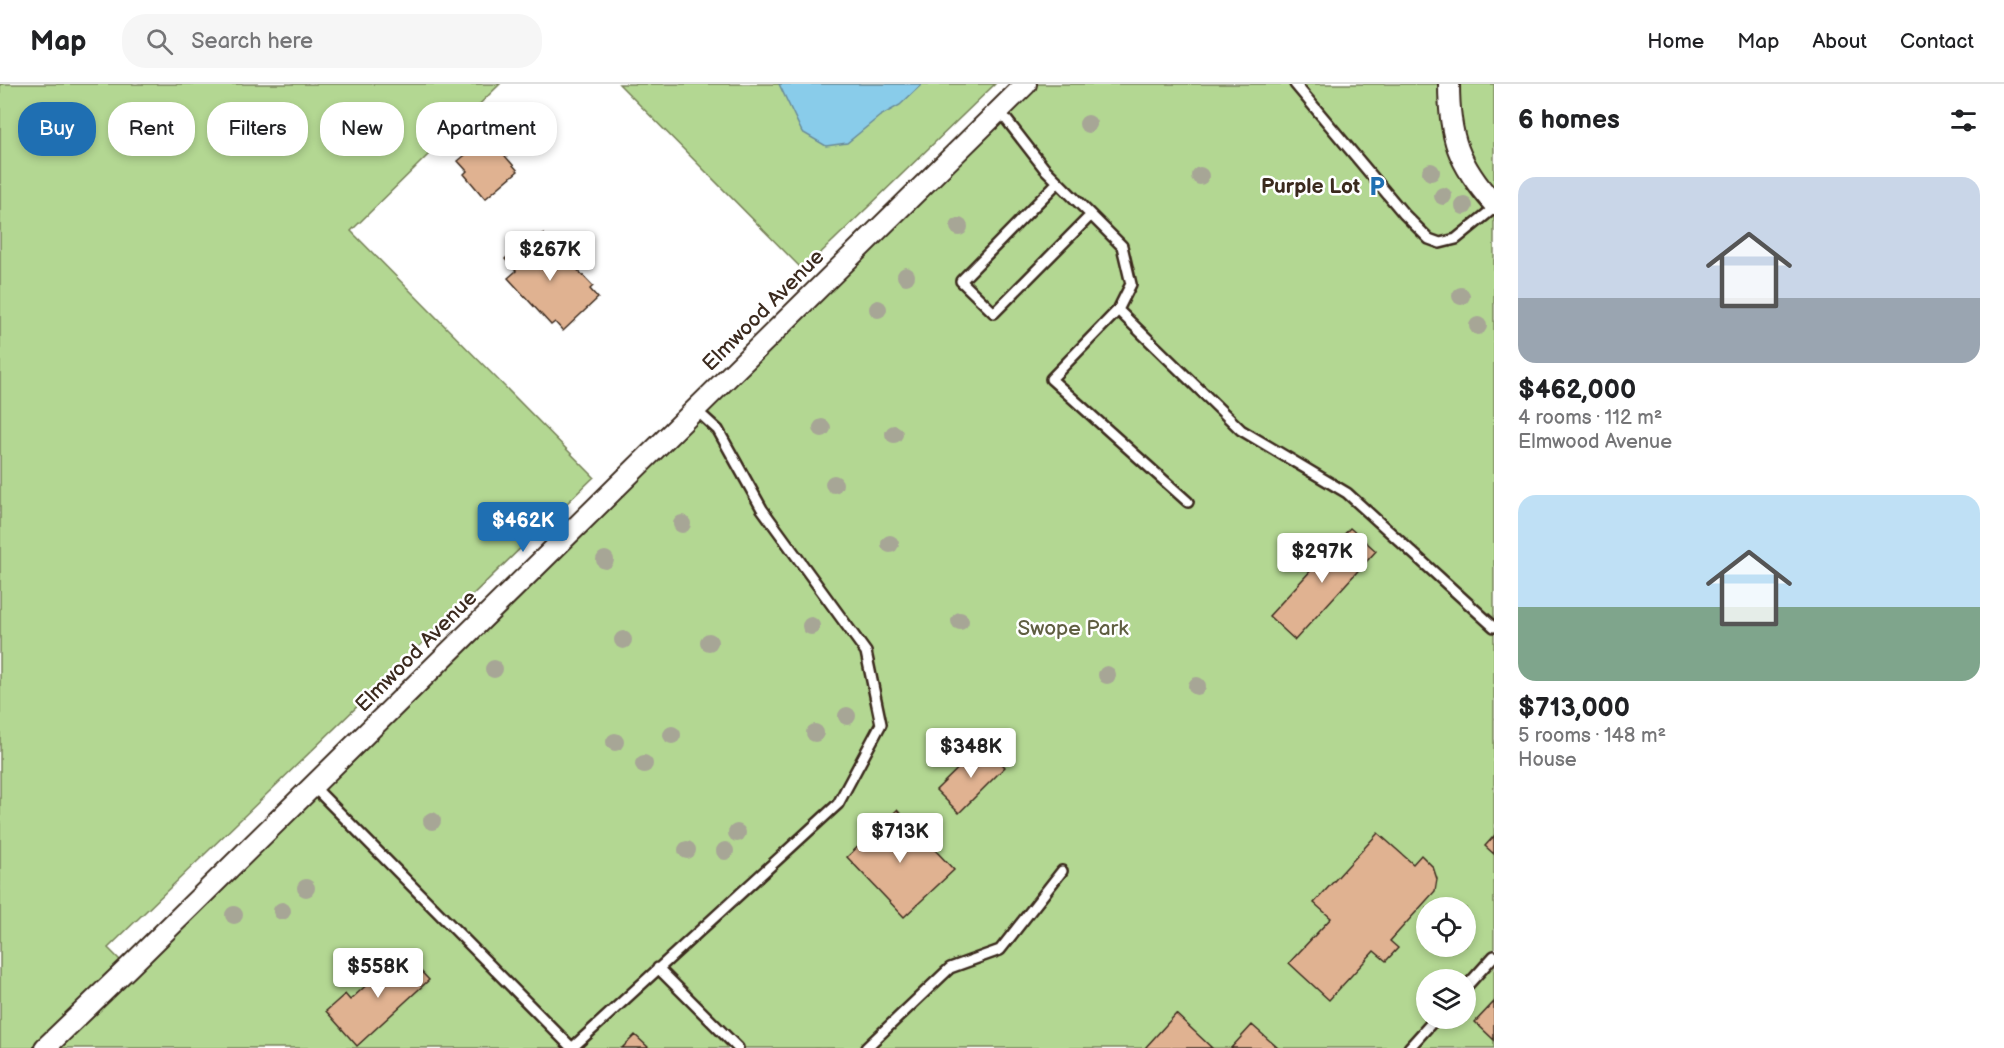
<!DOCTYPE html>
<html lang="en">
<head>
<meta charset="utf-8">
<style>
	:root { --surface:#fff; --page:#f6f6f6; --text:#202124; --muted:#757577; --line:#e0e0e0; --accent:#1f6fb2 }
	body { margin:0; font-family:"Balsamiq Sans",sans-serif; background:var(--page); color:var(--text); height:100vh; display:flex; flex-direction:column; font-size:22px; white-space:nowrap }
	* { box-sizing:border-box; margin:0 }
	p { font-size:20px; color:var(--muted) }
	.icon { flex:none; width:33px; height:33px; fill:none; stroke:currentColor; stroke-width:2; stroke-linecap:round; stroke-linejoin:round }
	.map { position:relative; flex:1; overflow:hidden }
	.sheet { display:flex; flex-direction:column; background:var(--surface); width:510px }
	.sheet>* { flex:none }
	.banner { position:absolute; left:18px; top:18px; width:570px; height:54px; display:flex; gap:12px }
	.tools { position:absolute; left:1416px; top:813px; display:grid; gap:12px }
	.tools a { display:grid; place-items:center; width:60px; height:60px; border-radius:50%; background:var(--surface); box-shadow:0 3px 9px #0003; font-size:30px }
	.price { position:absolute; translate:-50% -51px; padding:0 14px; border-radius:6px; background:#fff; color:#222; font-size:20px; line-height:39px; filter:drop-shadow(0 2px 3px #0008) }
	.price::after { content:''; position:absolute; left:50%; top:36px; width:18px; height:14px; margin-left:-9px; background:inherit; clip-path:polygon(0 0,100% 0,50% 100%) }
	.price.selected { background:var(--accent); color:#fff }
	ul { padding:0; list-style:none }
	li { display:grid; align-content:center; gap:12px; height:318px; padding:0 24px }
	li span { display:grid; place-items:center; height:186px; border-radius:18px; color:#555 }
	li>.icon { margin-inline-start:auto }
	span .icon { width:108px; height:108px; fill:#fffc; stroke-width:1 }
	li b { font-size:26px }
	h2 { display:flex; justify-content:space-between; align-items:center; height:72px; padding:0 24px; font-size:26px }
	.chip { padding:0 21px; border-radius:24px; background:var(--surface); box-shadow:0 3px 9px #0003; font-size:21px; line-height:54px }
	.chip.selected { background:var(--accent); color:#fff }
	header { display:flex; align-items:center; gap:36px; box-sizing:border-box; height:84px; padding:0 30px; background:var(--surface); border-bottom:2px solid var(--line) }
	header strong { font-size:28px }
	nav { display:flex; gap:33px; margin-inline-start:auto; font-size:21px }
	.search { width:420px; height:54px; background:var(--page); display:flex; align-items:center; gap:15px; box-sizing:border-box; padding:0 21px; border-radius:24px; color:var(--muted); font-size:22px }
	main { display:flex; flex:1; min-height:0 }
	.map>svg:first-child { display:block }
	.green { fill:#b3d792; stroke:#778058; stroke-width:1.5; fill-rule:evenodd }
	.water { fill:#89ccea; stroke:#6a8b98; stroke-width:1.5 }
	.building { fill:#e0b291; stroke:#3b2a1e; stroke-width:1.5 }
	.lines { fill:none; stroke-linecap:round; stroke-linejoin:round }
	.service-casing { stroke:#3b2a1e; stroke-width:14 }
	.minor-casing { stroke:#3b2a1e; stroke-width:24 }
	.service { stroke:#fff; stroke-width:9 }
	.minor { stroke:#fff; stroke-width:20 }
	.tree { fill:#a7a696 }
	.labels { text-anchor:middle; stroke-width:5; stroke-linejoin:round; paint-order:stroke }
	.poi-label { font-size:21px; font-weight:bold; fill:#3b2a1e; stroke:#fff; text-anchor:end }
	.street-label { font-size:21px; fill:#3b2a1e; stroke:#fff }
	.park-label { font-size:21px; fill:#5f5e41; stroke:#fff }
</style>
</head>
<body>
<header>
<strong>Map</strong>
<div class="search"><svg class="icon" aria-label="search" viewBox="0 0 24 24"><circle cx="10" cy="10" r="6"/><path d="M15 15l6 6"/></svg>Search here</div>
<nav><a>Home</a><a>Map</a><a>About</a><a>Contact</a></nav>
</header>
<main>
<div class="map">
<svg width="1494" height="964" viewBox="0 0 1494 964">
	<rect width="100%" height="100%" fill="#fff"/>
	<filter id="ink" filterUnits="userSpaceOnUse"><feTurbulence type="fractalNoise" baseFrequency=".0167" numOctaves="2"/><feDisplacementMap in="SourceGraphic" scale="12" xChannelSelector="R" yChannelSelector="G"/><feConvolveMatrix kernelMatrix="1 2 1 2 8 2 1 2 1" color-interpolation-filters="sRGB"/></filter>
	<g filter="url(#ink)">
		<path class="green" d="M0,0H500L351,147L594,393L108,864L128,884L1026,0H1494V964H0ZM1426,824H1466V862H1426ZM1426,896H1466V934H1426Z
			M619,0H995L803,186Z"/>
		<path class="water" d="M779,0H922L900,21L880,32L847,59L826,62L802,48Z"/>
		<path class="building" d="M488,52L518,87L485,115L464,90L467,87L458,77Z
			M543,150L593,202L590,205L598,214L563,247L555,238L551,241L508,194L516,187L505,175L526,155L532,161Z
			M1350,444L1376,467L1295,556L1269,532Z
			M983,660L1005,683L959,729L936,706Z
			M897,726L954,786L904,833L847,773Z
			M1378,749L1413,780L1421,771L1433,783L1437,795L1435,807L1390,857L1398,864L1386,877L1374,867L1329,916L1289,879L1331,834L1314,819Z
			M1494,752V770L1485,762Z
			M403,868L429,896L357,962L326,927L345,910L350,916Z
			M1494,918V956L1475,938Z
			M1176,930L1212,964H1145Z
			M1252,941L1278,964H1231Z
			M635,951L649,964H622Z"/>
		<g class="lines">
			<g class="service-casing">
				<path id="service" d="M1295,0L1404,130L1429,155L1440,159L1456,155L1494,124
					M999,26L1044,84L1122,162L1131,200L1118,226L1051,295L1188,418
					M1058,98L961,197L994,229L1090,132
					M1118,226L1241,346L1347,409L1494,543
					M313,702L572,964L838,720L881,640L866,568L762,425L718,346L696,326
					M658,884L738,964
					M1466,903L1494,872
					M866,964L950,884L1000,866L1062,787
					M1409,964L1436,934"/>
			</g>
			<g class="minor-casing">
				<path id="minor" d="M1449,0C1449,53 1458,80 1494,120
					M45,964L128,884L1026,0"/>
			</g>
			<use href="#service" class="service"/>
			<use href="#minor" class="minor"/>
		</g>
		<g class="tree">
			<circle cx="1088" cy="40" r="9"/>
			<circle cx="1431" cy="88" r="9"/>
			<circle cx="1200" cy="92" r="9"/>
			<circle cx="1443" cy="112" r="9"/>
			<circle cx="1464" cy="122" r="9"/>
			<circle cx="959" cy="143" r="9"/>
			<circle cx="906" cy="192" r="9"/>
			<circle cx="1461" cy="212" r="9"/>
			<circle cx="878" cy="225" r="9"/>
			<circle cx="1478" cy="242" r="9"/>
			<circle cx="822" cy="344" r="9"/>
			<circle cx="894" cy="350" r="9"/>
			<circle cx="834" cy="400" r="9"/>
			<circle cx="682" cy="440" r="9"/>
			<circle cx="890" cy="460" r="9"/>
			<circle cx="605" cy="476" r="9"/>
			<circle cx="960" cy="537" r="9"/>
			<circle cx="811" cy="542" r="9"/>
			<circle cx="623" cy="556" r="9"/>
			<circle cx="709" cy="558" r="9"/>
			<circle cx="494" cy="585" r="9"/>
			<circle cx="1107" cy="591" r="9"/>
			<circle cx="1197" cy="602" r="9"/>
			<circle cx="847" cy="632" r="9"/>
			<circle cx="815" cy="649" r="9"/>
			<circle cx="672" cy="651" r="9"/>
			<circle cx="615" cy="658" r="9"/>
			<circle cx="644" cy="680" r="9"/>
			<circle cx="432" cy="737" r="9"/>
			<circle cx="737" cy="749" r="9"/>
			<circle cx="687" cy="766" r="9"/>
			<circle cx="725" cy="767" r="9"/>
			<circle cx="306" cy="804" r="9"/>
			<circle cx="282" cy="827" r="9"/>
			<circle cx="234" cy="831" r="9"/>
		</g>
	</g>
	<defs>
		<g id="parking-bare" transform="scale(1.62)"><path d="M-3.5-5.5H1a3.5 3.5 0 0 1 0 7H-1V5.5H-3.5ZM-1-3.4V-.6H.8a1.4 1.4 0 0 0 0-2.8Z" fill="#1f6fb2" stroke="#fff" stroke-width="2.5" paint-order="stroke"/></g>
	</defs>
	<g fill-rule="evenodd">
		<use href="#parking-bare" x="1377" y="102"/>
	</g>
	<g class="labels">
		<g class="poi-label">
			<text x="1360" y="109">Purple Lot</text>
		</g>
		<g class="street-label">
			<text transform="translate(763 226) rotate(-45)" y="7">Elmwood Avenue</text>
			<text transform="translate(416 567) rotate(-45)" y="7">Elmwood Avenue</text>
		</g>
		<g class="park-label">
			<text x="1073" y="551">Swope Park</text>
		</g>
	</g>
</svg>
<div class="tools">
<a><svg class="icon" aria-label="locate" viewBox="0 0 24 24"><circle cx="12" cy="12" r="6"/><path d="M12 2v4M12 18v4M2 12h4M18 12h4"/></svg></a>
<a><svg class="icon" aria-label="layers" viewBox="0 0 24 24"><path d="M12 4l9 5-9 5-9-5zM3 14l9 5 9-5"/></svg></a>
</div>
<b class="price" style="left:550px;top:198px">$267K</b>
<b class="price selected" style="left:523px;top:469px">$462K</b>
<b class="price" style="left:1322px;top:500px">$297K</b>
<b class="price" style="left:971px;top:695px">$348K</b>
<b class="price" style="left:900px;top:780px">$713K</b>
<b class="price" style="left:378px;top:915px">$558K</b>
<div class="banner">
<a class="chip selected">Buy</a>
<a class="chip">Rent</a>
<a class="chip">Filters</a>
<a class="chip">New</a>
<a class="chip">Apartment</a>
</div>
</div>
<section class="sheet">
<h2>6 homes<svg class="icon" aria-label="filters" viewBox="0 0 24 24"><path d="M4 7h16M4 17h16"/><circle cx="9" cy="7" r="2"/><circle cx="15" cy="17" r="2"/></svg></h2>
<ul>
<li><span style="background:linear-gradient(#c9d6e8 65%,#9aa5b1 0)"><svg class="icon" aria-label="home" viewBox="0 0 24 24"><path d="M3 11l9-7 9 7M6 9v11h12V9"/></svg></span><div><b>$462,000</b><p>4 rooms · 112 m²</p><p>Elmwood Avenue</p></div></li>
<li><span style="background:linear-gradient(#bfe0f5 60%,#7fa58c 0)"><svg class="icon" aria-label="home" viewBox="0 0 24 24"><path d="M3 11l9-7 9 7M6 9v11h12V9"/></svg></span><div><b>$713,000</b><p>5 rooms · 148 m²</p><p>House</p></div></li>
</ul>
</section>
</main>
</body>
</html>
